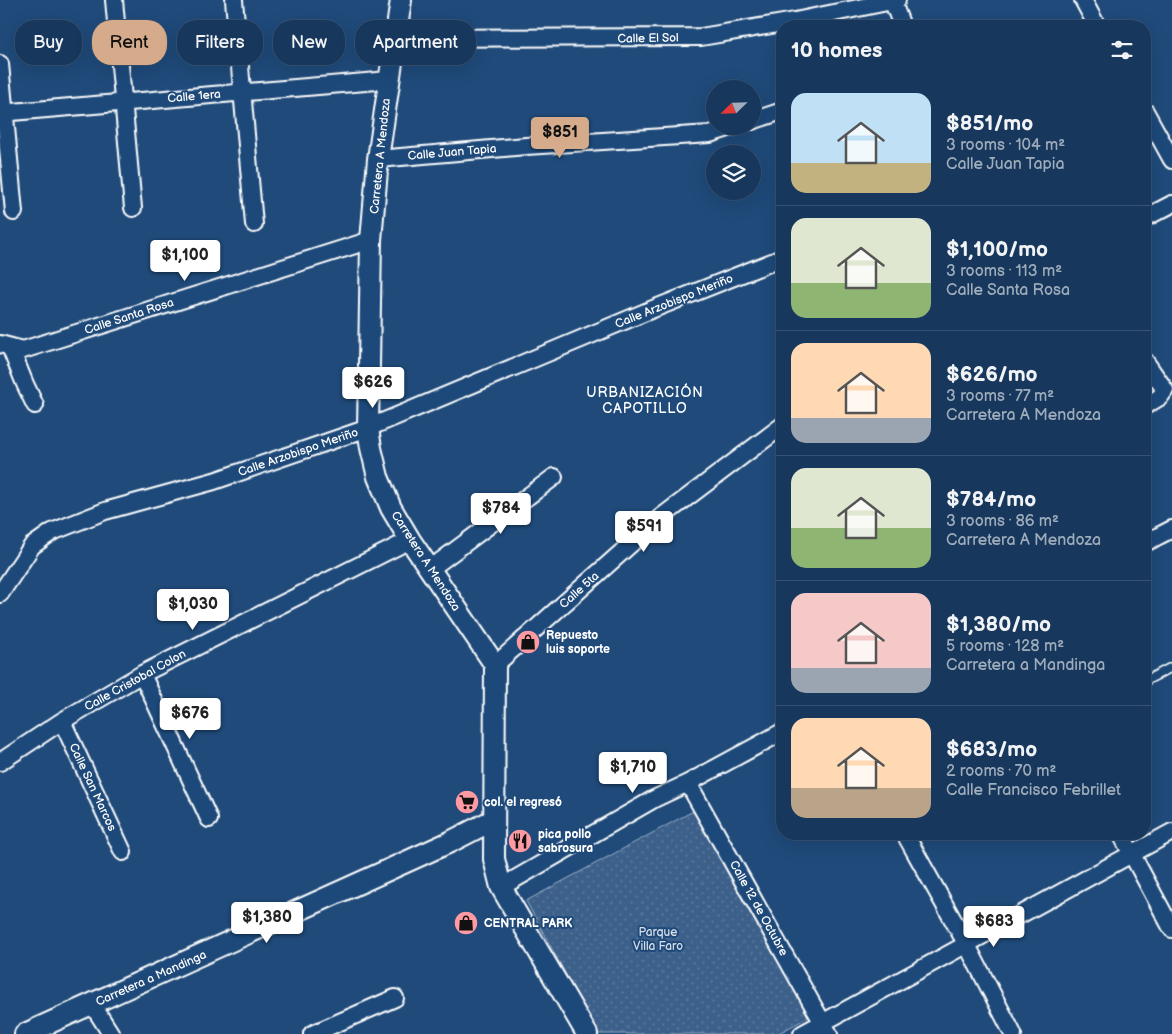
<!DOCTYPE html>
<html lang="en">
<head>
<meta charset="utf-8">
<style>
	:root { --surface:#17385c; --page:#244365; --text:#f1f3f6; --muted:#9eacbb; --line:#365272; --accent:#d6ab8b }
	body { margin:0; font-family:"Balsamiq Sans",sans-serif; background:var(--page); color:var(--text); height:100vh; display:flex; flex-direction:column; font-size:19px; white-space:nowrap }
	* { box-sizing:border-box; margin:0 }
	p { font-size:16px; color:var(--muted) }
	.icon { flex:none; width:28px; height:28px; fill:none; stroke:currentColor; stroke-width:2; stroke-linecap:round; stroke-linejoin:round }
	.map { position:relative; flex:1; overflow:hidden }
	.panel { position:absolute; left:776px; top:20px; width:375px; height:820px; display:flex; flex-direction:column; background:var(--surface); border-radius:20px; box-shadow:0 5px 20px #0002,0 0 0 1px var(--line) }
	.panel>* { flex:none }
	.top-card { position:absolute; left:15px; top:20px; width:475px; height:45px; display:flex; gap:10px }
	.needle { width:32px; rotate:247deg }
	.fabs { position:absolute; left:706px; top:80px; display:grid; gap:10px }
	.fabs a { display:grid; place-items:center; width:55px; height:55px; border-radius:50%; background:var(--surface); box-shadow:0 5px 20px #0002,0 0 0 1px var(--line); font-size:25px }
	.price { position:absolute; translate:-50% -42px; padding:0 11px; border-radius:5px; background:#fff; color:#222; font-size:16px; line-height:32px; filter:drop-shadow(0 1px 2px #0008) }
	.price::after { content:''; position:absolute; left:50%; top:30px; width:15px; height:11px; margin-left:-8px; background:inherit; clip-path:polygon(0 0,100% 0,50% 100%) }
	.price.current { background:var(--accent); color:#111 }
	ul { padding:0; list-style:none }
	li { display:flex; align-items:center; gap:15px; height:125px; padding:0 15px }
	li+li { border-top:1px solid var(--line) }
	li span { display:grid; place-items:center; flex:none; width:140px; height:100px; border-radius:15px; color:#555 }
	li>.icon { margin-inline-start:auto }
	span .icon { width:60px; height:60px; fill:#fffc; stroke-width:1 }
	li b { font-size:21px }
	h2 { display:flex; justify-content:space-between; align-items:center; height:60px; padding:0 15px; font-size:21px }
	.pill { padding:0 18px; border-radius:20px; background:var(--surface); box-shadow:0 5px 20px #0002,0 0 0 1px var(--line); font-size:18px; line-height:45px }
	.pill.current { background:var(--accent); color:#111 }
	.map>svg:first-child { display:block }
	.park { fill:url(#park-dots); stroke:#9eb0c5 }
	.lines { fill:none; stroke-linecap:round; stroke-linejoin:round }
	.service-casing { stroke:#fff; stroke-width:11 }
	.minor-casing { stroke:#fff; stroke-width:20 }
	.tertiary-casing { stroke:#fff; stroke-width:24 }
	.service { stroke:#1f4a7a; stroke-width:8 }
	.minor { stroke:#1f4a7a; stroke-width:16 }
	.tertiary { stroke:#1f4a7a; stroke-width:20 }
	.labels { text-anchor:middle; stroke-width:4; stroke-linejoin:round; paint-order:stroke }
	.street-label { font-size:12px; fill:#fff; stroke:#1f4a7a }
	.poi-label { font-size:12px; font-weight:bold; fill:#fff; stroke:#1f4a7a; text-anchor:start }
	.park-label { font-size:12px; fill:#d8dfe8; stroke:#1f4a7a }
	.neighbourhood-label { font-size:14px; letter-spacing:1px; fill:#fff; stroke:#1f4a7a }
</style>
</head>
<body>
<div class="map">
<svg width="1172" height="1034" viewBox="0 0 1172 1034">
	<defs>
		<pattern id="park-dots" width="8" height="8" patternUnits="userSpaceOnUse" patternTransform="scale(1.25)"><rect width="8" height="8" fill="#3c618b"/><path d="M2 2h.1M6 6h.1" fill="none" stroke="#59799c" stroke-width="1.8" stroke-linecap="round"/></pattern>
	</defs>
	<rect width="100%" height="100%" fill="#1f4a7a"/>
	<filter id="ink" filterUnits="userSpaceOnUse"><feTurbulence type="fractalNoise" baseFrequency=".02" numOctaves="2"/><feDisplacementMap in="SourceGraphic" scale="10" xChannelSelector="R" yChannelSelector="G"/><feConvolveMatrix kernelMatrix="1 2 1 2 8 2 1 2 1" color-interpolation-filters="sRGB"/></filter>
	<g filter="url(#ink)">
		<path class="park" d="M697,809L809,1017L777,1034H598L526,901Z"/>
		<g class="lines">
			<g class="service-casing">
				<path id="service" d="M1145,681L1172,667"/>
			</g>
			<g class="minor-casing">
				<path id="minor" d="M114,0L133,208
					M234,0L254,224
					M892,0L902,26
					M1083,0L1097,26
					M396,38L701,37L795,21L897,0
					M0,64L14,212
					M1145,111L1172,160
					M0,113L389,80
					M752,121L782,111
					M378,159L526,146L710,134L735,126
					M1145,218L1172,204
					M0,344L23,350L371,240
					M10,347L25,384L35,405
					M1145,361L1165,390L1160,397L1145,406
					M1145,543L1172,529
					M430,569L554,477
					M0,594L32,546L52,532L105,511L214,481L368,428L648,311L782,258
					M495,665L660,518L782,426
					M142,674L209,819
					M62,721L123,852
					M0,762L62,721L142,674L410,540
					M688,783L829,1034
					M905,834L967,945L1013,1034
					M1121,834L1172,929
					M501,887L654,799L688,783L782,732
					M92,1004L111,1034
					M312,1034L395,998
					M802,1034L1172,832"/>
			</g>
			<g class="tertiary-casing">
				<path id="tertiary" d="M401,0L378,159L371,240L368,428L371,448L378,477L391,508L410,540L495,665L494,859L501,887L587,1034
					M25,1034L450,842L493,820"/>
			</g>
			<use href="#service" class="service"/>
			<use href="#minor" class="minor"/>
			<use href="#tertiary" class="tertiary"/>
		</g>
	</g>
	<defs>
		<g id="shop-disc" transform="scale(1.25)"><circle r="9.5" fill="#ff9aa2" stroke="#1f4a7a"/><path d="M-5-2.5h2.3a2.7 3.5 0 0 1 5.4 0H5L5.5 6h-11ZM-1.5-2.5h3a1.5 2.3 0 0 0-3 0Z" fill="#111"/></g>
		<g id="supermarket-disc" transform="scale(1.25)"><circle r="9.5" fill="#ff9aa2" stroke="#1f4a7a"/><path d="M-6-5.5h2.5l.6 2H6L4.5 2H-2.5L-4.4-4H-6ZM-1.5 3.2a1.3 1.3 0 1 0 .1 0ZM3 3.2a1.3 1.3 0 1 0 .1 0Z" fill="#111"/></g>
		<g id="restaurant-disc" transform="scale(1.25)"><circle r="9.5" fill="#ff9aa2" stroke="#1f4a7a"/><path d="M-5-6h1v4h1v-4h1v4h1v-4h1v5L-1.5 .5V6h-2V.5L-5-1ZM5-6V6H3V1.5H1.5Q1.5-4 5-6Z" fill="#111"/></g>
	</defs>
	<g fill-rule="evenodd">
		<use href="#shop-disc" x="528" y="642"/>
		<use href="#supermarket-disc" x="467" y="802"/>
		<use href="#restaurant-disc" x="520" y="841"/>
		<use href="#shop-disc" x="466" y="923"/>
	</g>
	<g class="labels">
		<g class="street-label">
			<text transform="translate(648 38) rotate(-1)" y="4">Calle El Sol</text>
			<text transform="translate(194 96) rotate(-5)" y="4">Calle 1era</text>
			<text transform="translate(452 152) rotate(-5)" y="4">Calle Juan Tapia</text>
			<text transform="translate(380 156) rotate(-84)" y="4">Carretera A Mendoza</text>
			<text transform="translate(674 301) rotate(-22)" y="4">Calle Arzobispo Meriño</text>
			<text transform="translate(129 316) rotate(-18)" y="4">Calle Santa Rosa</text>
			<text transform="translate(298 452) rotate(-19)" y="4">Calle Arzobispo Meriño</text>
			<text transform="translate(426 561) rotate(57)" y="4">Carretera A Mendoza</text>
			<text transform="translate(579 590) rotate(-42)" y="4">Calle 5ta</text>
			<text transform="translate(135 680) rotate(-29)" y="4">Calle Cristobal Colon</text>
			<text transform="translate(93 787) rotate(65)" y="4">Calle San Marcos</text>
			<text transform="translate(759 908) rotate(61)" y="4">Calle 12 de Octubre</text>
			<text transform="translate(151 978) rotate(-24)" y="4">Carretera a Mandinga</text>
		</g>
		<g class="poi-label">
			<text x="546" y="639">Repuesto<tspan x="546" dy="14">luis soporte</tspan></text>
			<text x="484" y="806">col. el regresó</text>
			<text x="538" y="838">pica pollo<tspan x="538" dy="14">sabrosura</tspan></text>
			<text x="484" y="927">CENTRAL PARK</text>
		</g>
		<g class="park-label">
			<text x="658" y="936">Parque<tspan x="658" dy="14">Villa Faro</tspan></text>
		</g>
		<g class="neighbourhood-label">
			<text x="645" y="397">URBANIZACIÓN<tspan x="645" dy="16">CAPOTILLO</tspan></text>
		</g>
	</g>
</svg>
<div class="fabs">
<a><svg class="needle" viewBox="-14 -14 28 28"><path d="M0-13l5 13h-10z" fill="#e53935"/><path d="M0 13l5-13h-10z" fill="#9eacbb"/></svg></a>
<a><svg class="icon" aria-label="layers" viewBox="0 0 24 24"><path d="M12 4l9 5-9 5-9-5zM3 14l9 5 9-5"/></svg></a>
</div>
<b class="price current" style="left:560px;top:159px">$851</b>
<b class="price" style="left:185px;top:282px">$1,100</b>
<b class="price" style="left:373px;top:409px">$626</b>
<b class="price" style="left:501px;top:535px">$784</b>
<b class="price" style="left:644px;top:553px">$591</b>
<b class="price" style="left:193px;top:631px">$1,030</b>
<b class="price" style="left:190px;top:740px">$676</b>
<b class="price" style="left:633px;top:794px">$1,710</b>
<b class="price" style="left:267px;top:944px">$1,380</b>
<b class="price" style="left:994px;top:948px">$683</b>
<div class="top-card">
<a class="pill">Buy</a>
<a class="pill current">Rent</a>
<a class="pill">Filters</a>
<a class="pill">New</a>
<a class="pill">Apartment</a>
</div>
<section class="panel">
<h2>10 homes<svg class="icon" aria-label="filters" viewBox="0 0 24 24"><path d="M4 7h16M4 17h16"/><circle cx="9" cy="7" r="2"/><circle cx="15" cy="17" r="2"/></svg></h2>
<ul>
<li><span style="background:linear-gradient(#bfe0f5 70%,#c2b280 0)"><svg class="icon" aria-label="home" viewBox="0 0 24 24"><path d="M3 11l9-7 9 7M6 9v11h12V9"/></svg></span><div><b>$851/mo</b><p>3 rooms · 104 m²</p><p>Calle Juan Tapia</p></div></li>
<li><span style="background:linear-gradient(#dfe7d0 65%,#8fb573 0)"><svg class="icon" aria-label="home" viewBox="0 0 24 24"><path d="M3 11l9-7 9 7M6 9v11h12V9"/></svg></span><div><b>$1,100/mo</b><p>3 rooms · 113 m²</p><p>Calle Santa Rosa</p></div></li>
<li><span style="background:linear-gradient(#ffd9b3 75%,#9aa5b1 0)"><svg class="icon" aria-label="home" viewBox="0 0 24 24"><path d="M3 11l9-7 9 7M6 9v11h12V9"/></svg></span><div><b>$626/mo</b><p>3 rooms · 77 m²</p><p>Carretera A Mendoza</p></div></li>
<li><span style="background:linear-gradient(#dfe7d0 60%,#8fb573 0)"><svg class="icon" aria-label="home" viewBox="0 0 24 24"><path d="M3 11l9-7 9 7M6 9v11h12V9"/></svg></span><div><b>$784/mo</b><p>3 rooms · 86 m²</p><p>Carretera A Mendoza</p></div></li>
<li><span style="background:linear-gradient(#f6c9c9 75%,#9aa5b1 0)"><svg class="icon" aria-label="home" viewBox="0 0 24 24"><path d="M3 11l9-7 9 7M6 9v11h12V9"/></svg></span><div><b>$1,380/mo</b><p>5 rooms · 128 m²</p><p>Carretera a Mandinga</p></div></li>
<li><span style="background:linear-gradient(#ffd9b3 70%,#b9a48a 0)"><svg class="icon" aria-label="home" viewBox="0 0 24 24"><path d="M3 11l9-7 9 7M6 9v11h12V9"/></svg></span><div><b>$683/mo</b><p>2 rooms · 70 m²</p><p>Calle Francisco Febrillet</p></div></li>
</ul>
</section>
</div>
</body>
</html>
